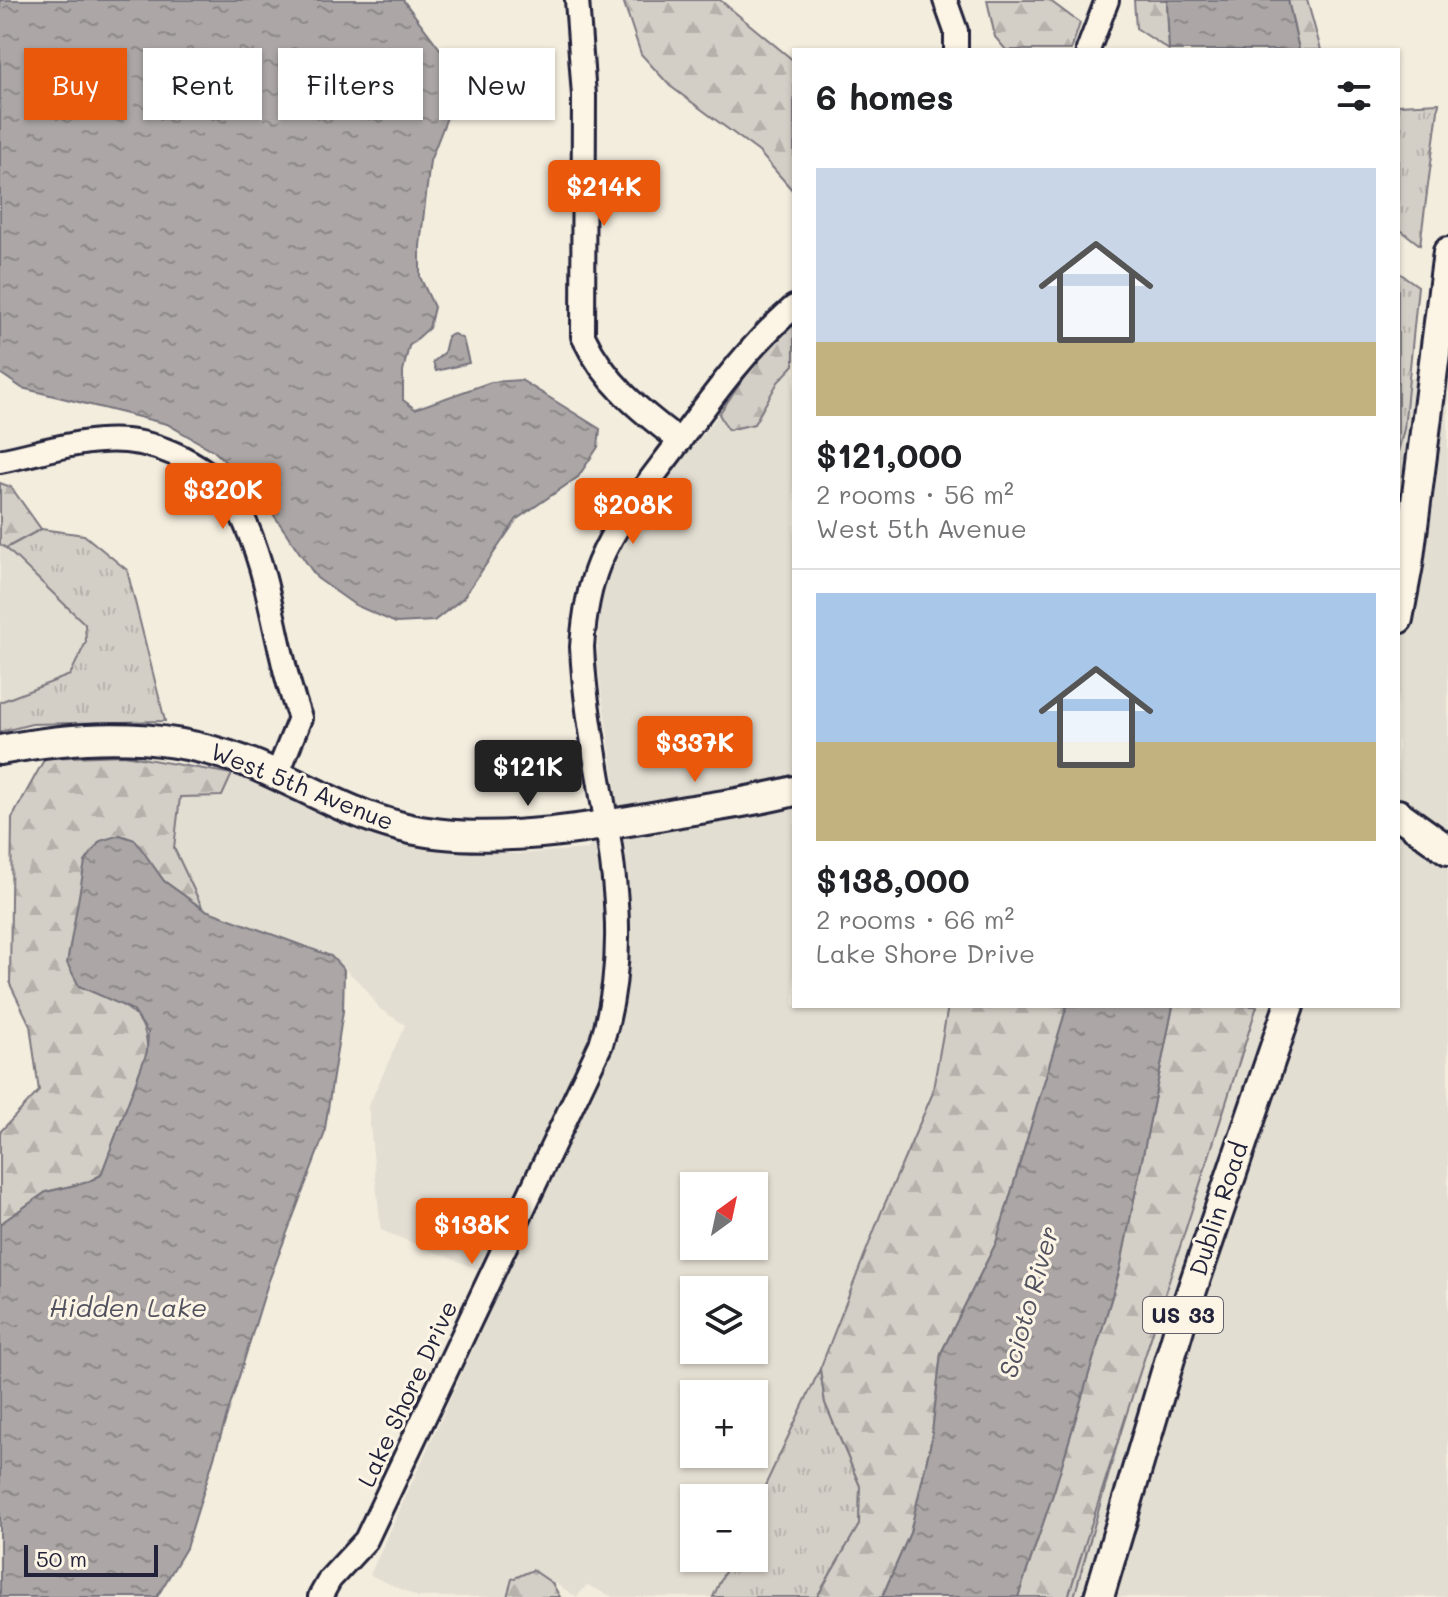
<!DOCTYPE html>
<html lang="en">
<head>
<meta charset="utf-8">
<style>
	:root { --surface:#fff; --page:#f6f6f6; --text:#202124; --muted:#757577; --line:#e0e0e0; --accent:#ea580c }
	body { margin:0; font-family:Mali,sans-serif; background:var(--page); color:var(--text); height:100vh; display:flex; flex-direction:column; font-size:30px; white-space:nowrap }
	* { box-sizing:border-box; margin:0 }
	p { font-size:26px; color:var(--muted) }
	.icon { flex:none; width:44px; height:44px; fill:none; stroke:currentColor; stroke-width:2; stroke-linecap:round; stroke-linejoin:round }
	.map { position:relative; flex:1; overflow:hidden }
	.panel { position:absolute; left:792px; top:48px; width:608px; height:960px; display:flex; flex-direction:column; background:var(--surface); border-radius:0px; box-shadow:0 2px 6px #0004 }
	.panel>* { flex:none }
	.hud { position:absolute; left:24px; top:48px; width:648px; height:72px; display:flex; gap:16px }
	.needle { width:52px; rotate:33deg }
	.tools { position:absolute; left:680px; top:1172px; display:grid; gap:16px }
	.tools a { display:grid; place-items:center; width:88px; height:88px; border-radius:0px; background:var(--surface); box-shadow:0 2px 6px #0004; font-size:40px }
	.scale { position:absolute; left:24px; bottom:20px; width:134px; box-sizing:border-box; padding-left:8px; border:4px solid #22223b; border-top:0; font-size:22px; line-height:28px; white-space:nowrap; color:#22223b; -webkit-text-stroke:6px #fcf5e5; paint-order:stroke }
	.price { position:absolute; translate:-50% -68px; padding:0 18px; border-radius:8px; background:var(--accent); color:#fff; font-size:26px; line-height:52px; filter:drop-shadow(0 2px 4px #0008) }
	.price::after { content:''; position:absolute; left:50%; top:48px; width:24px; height:18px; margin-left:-12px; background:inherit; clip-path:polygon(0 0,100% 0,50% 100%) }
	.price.active { background:#222; color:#fff }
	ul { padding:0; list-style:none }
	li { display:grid; align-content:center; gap:16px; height:424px; padding:0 24px }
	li+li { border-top:2px solid var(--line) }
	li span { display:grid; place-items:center; height:248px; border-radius:0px; color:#555 }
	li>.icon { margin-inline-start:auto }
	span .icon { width:144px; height:144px; fill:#fffc; stroke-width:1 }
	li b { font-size:34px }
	h2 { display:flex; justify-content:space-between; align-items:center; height:96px; padding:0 24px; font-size:34px }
	.pill { padding:0 28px; border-radius:0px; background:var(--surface); box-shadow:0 2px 6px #0004; font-size:28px; line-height:72px }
	.pill.active { background:var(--accent); color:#fff }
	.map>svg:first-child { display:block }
	.built { fill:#e3ded2; fill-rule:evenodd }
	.grass { fill:url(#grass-tufts); stroke:#7b7880; stroke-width:2 }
	.forest { fill:url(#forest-firs); stroke:#7b7880; stroke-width:2 }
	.water { fill:url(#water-ripples); stroke:#75727b; stroke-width:2 }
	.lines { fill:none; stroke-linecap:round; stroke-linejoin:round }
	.minor-casing { stroke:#22223b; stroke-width:28 }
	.major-casing { stroke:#22223b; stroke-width:34 }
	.minor { stroke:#fcf5e5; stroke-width:22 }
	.major { stroke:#fcf5e5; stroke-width:28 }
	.labels { text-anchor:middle; stroke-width:6; stroke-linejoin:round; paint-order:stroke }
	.shield { fill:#fcf5e5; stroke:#63616e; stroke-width:2 }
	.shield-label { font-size:22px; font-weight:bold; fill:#22223b }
	.street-label { font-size:24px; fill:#22223b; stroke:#fcf5e5 }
	.water-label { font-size:26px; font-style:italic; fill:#525160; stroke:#fcf5e5 }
</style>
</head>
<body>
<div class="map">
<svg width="1448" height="1597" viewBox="0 0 1448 1597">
	<defs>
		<pattern id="grass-tufts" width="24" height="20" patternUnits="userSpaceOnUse" patternTransform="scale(2)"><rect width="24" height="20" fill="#d4cfc6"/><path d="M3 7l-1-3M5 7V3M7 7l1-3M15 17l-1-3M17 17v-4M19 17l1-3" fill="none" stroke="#b6b1ab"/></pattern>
		<pattern id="forest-firs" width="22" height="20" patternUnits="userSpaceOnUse" patternTransform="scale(2)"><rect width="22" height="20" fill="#d4cfc6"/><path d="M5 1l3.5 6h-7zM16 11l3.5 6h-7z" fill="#b6b1ab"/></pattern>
		<pattern id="water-ripples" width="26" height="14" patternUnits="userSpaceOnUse" patternTransform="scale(2)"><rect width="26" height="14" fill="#aca7a6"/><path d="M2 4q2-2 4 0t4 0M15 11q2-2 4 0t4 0" fill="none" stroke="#8c8888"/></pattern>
	</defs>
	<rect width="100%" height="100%" fill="#f3edde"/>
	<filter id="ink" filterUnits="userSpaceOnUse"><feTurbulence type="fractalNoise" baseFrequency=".0125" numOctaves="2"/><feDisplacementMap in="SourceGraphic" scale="16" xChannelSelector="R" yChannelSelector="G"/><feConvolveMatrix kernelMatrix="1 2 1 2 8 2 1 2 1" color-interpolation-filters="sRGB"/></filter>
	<g filter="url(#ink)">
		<path class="built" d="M794,365V1006H948L932,1095L883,1208L820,1369L754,1509V1498H694V1558H731L713,1597H613L587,1585L577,1597L533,1570L512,1579L507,1597H418L370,1575L504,1280L381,1230L368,1107L405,1025L380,1009L363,986L331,956L203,909L174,848L180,797L222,796L232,774L378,834L433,847L516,854L588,849L616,791L597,662L600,599L625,536L719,414L728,430L754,424L778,382ZM694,1186H754V1246H694ZM694,1290H754V1350H694ZM694,1394H754V1454H694Z
			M1409,378L1448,379V1597H1074L1137,1374L1257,1006H1398V452Z
			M0,544L85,624L86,642L70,675L0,702Z"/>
		<path class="grass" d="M1439,103L1420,245L1398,228V105Z
			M1398,272L1418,286L1404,429L1398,452Z
			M41,529L84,535L127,570L165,721L32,724L0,732V702L70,675L86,642L85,624L6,548Z
			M820,1369L825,1403L860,1486L859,1525L817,1597H713L731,1558H754V1509Z
			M1137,1374L1074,1597H1068Z"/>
		<path class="forest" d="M623,0H720L794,61V192L759,152L670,86L641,54Z
			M987,0H1049L1080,23L1071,50H1006L995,37Z
			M1134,0H1167L1169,50L1136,28Z
			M1288,0H1307L1321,50H1299Z
			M794,320V365L778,382L754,424L728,430L719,414L762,352Z
			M0,483L11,487L41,529L6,548L0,544Z
			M124,755L232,774L222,796L180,797L174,848L203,909L164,881L134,840L120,835L79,986C114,1002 149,1007 147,1052L101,1175L88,1182L46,1192L0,1224V1132L39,1091L30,1025L10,984L12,818L45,758Z
			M948,1006H1067L996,1243L941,1353L931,1442L910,1533L882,1597H817L859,1525L860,1486L825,1403L820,1369L883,1208L932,1095Z
			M1173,1006H1257L1068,1597H1018L1055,1488L1120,1269Z
			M533,1570L552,1583L560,1597H507L512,1579Z"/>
		<path class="water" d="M0,0H403L449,61L453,77L446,120L430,161L420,246V277L434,307L429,328L409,346L403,371V400L415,409L491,382L521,380L600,429L598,447L578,477L517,519L463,598L434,621L396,623L355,605L317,578L260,495L214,451L167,424L22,388L0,373Z
			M1167,0H1288L1299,50H1169Z
			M454,334L463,339L469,363L436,371L433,362L444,353L448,336Z
			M120,835L135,840L164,881L203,909L331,956L344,970L343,1011L324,1135L268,1283L186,1548L157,1597H0V1224L46,1192L88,1182L101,1175L147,1052L148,1033L133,1010L79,986L67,963L85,862L100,841Z
			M1067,1006H1173L1120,1269L1055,1488L1018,1597H882L910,1533L931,1442L941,1353L996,1243Z"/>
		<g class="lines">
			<g class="minor-casing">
				<path id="minor" d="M577,0L584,96L583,336C605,383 639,410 680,441
					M945,0L956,31V50
					M1088,50L1107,0
					M0,461C40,453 85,437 126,441C165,444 220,471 238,508C272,572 274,650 300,718L277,775
					M320,1597L330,1579L366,1540L601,1044C644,912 588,780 582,647C584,618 588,590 599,563C616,522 645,487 672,451C709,401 746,348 794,307"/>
			</g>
			<g class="major-casing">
				<path id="major" d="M1398,619L1408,565L1448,252
					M0,750C88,733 173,731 257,766C306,787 350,814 402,827C485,848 597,827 680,812C718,806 757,801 794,791
					M1398,814L1448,850
					M1099,1597L1180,1325L1289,1006"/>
			</g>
			<use href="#minor" class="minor"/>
			<use href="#major" class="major"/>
		</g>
	</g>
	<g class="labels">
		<rect class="shield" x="1143" y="1297" width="80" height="36" rx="6"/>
		<g class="shield-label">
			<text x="1183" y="1323">US 33</text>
		</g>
		<g class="street-label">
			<text transform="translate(302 787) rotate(22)" y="8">West 5th Avenue</text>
			<text transform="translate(1219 1209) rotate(-72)" y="8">Dublin Road</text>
			<text transform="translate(408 1394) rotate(-65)" y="8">Lake Shore Drive</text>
		</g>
		<g class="water-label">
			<text transform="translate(1029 1302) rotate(-74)" y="9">Scioto River</text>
			<text x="128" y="1317">Hidden Lake</text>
		</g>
	</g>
</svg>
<div class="tools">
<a><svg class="needle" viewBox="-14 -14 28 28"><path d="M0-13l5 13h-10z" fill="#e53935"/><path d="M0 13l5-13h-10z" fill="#757577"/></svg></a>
<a><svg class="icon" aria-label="layers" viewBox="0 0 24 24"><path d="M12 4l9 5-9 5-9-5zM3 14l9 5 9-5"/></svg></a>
<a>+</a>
<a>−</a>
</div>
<div class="scale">50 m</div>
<b class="price" style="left:604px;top:228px">$214K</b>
<b class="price" style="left:223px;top:531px">$320K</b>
<b class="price" style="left:633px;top:546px">$208K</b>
<b class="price" style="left:695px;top:784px">$337K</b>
<b class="price active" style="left:528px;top:808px">$121K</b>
<b class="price" style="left:472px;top:1266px">$138K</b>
<div class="hud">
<a class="pill active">Buy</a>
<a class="pill">Rent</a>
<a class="pill">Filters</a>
<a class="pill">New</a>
</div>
<section class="panel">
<h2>6 homes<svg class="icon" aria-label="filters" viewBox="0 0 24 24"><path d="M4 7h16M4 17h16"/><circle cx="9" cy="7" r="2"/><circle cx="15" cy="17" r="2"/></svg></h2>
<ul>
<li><span style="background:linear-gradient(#c9d6e8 70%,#c2b280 0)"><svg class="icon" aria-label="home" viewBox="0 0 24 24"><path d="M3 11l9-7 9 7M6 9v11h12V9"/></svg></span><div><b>$121,000</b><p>2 rooms · 56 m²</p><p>West 5th Avenue</p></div></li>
<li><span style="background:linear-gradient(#a9c7e8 60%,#c2b280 0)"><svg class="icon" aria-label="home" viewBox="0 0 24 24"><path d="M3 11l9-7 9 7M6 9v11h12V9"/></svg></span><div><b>$138,000</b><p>2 rooms · 66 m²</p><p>Lake Shore Drive</p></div></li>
</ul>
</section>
</div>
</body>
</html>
